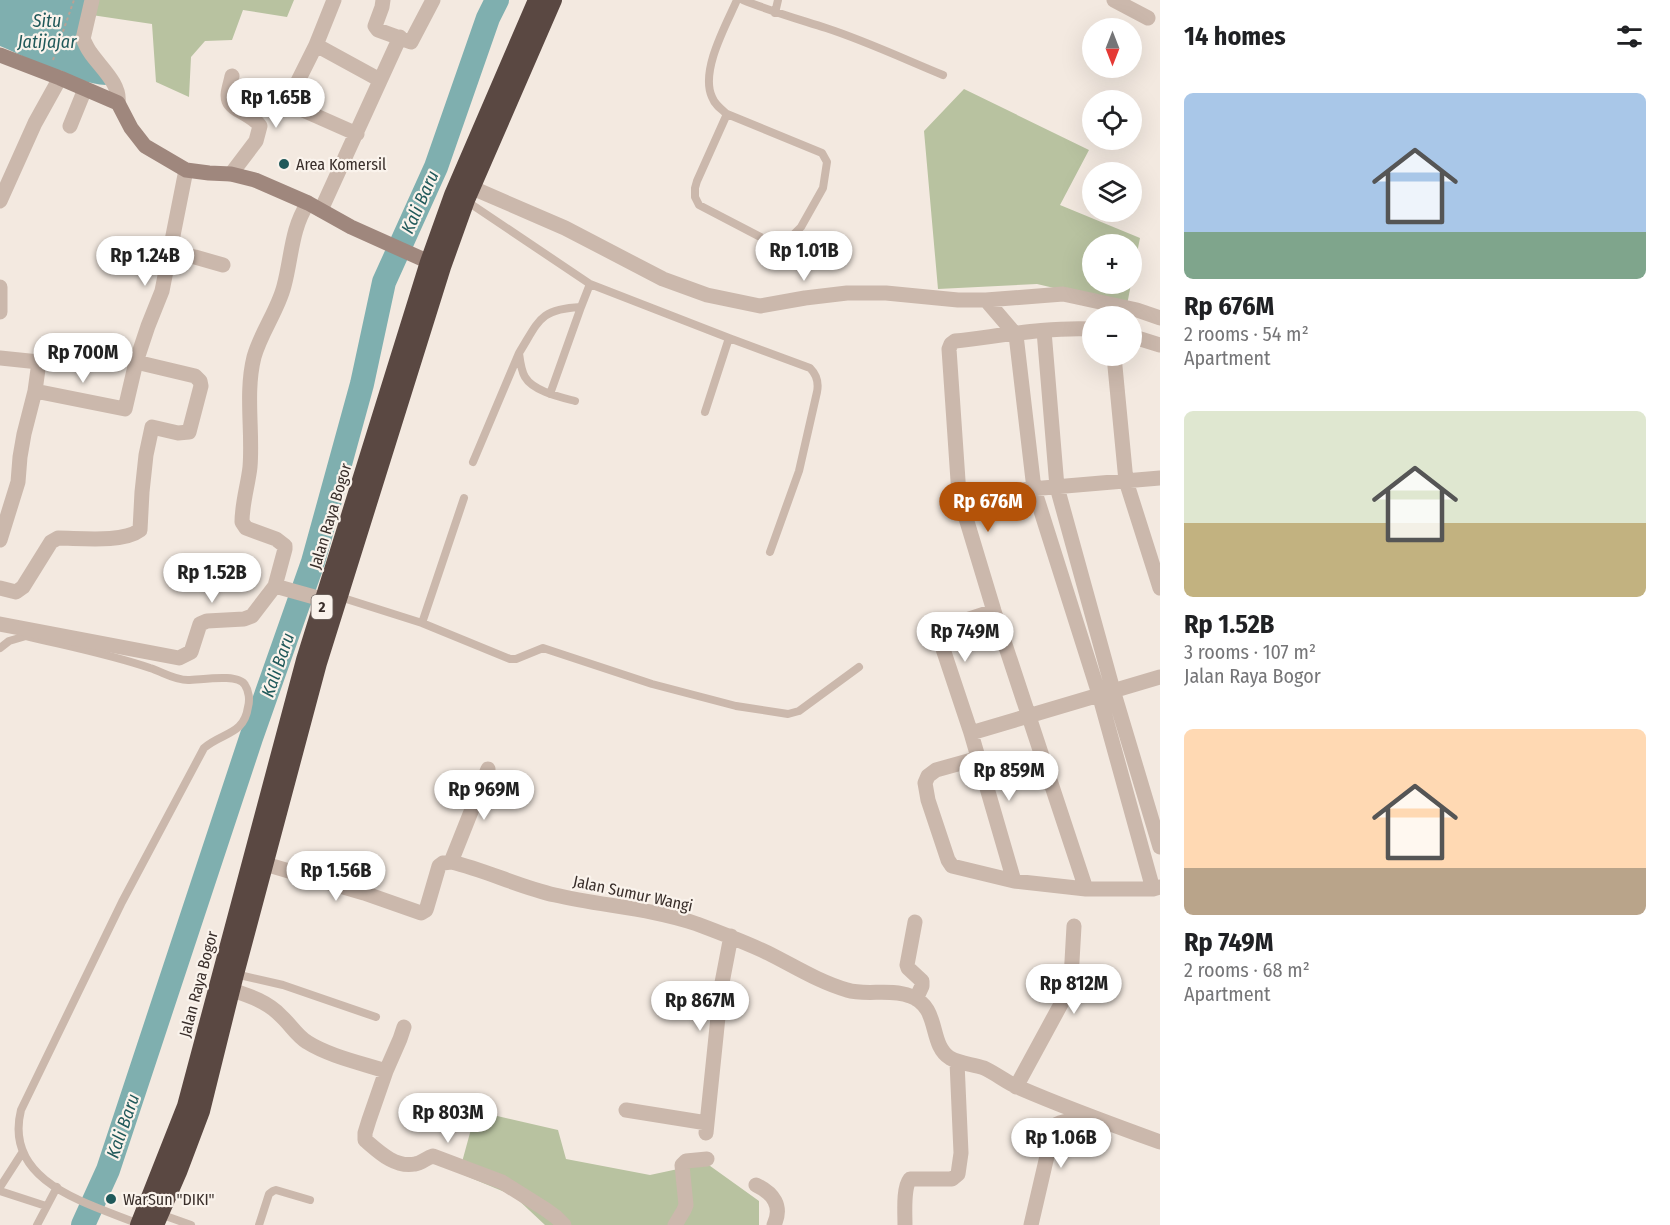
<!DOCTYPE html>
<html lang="en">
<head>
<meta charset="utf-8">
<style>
	:root { --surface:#fff; --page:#f6f6f6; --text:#202124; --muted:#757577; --accent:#b45309 }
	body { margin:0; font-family:"Fira Sans Condensed",sans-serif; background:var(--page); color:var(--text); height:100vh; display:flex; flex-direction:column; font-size:22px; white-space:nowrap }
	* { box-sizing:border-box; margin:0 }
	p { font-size:20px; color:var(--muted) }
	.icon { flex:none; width:33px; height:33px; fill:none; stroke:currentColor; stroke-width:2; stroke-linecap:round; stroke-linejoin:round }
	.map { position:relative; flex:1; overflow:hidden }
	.drawer { display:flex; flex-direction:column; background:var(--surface); width:510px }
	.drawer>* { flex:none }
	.needle { width:39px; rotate:180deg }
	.buttons { position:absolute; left:1082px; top:18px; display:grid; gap:12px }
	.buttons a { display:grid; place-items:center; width:60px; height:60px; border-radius:50%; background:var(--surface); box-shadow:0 6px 24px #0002; font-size:30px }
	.price { position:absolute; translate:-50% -51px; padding:0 14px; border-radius:21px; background:#fff; color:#222; font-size:20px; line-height:39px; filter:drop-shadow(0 2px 3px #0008) }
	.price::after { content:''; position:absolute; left:50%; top:36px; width:18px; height:14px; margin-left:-9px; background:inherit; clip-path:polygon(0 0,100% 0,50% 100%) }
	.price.active { background:var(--accent); color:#fff }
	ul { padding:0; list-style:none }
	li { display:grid; align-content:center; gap:12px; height:318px; padding:0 24px }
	li span { display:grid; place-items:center; height:186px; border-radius:9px; color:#555 }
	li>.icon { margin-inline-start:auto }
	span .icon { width:108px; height:108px; fill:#fffc; stroke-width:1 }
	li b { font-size:26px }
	h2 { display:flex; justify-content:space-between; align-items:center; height:72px; padding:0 24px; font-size:26px }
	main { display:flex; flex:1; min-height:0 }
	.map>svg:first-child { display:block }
	.green { fill:#b8c2a0 }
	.water { fill:#7fafaf }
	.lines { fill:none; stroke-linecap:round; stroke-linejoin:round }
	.river { stroke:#7fafaf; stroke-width:24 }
	.path { stroke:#b7a296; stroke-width:2; stroke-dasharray:3 3; stroke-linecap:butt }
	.lane { stroke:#cbb8ac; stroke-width:8 }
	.street { stroke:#cbb8ac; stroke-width:15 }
	.secondary { stroke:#9f877d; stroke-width:15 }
	.highway { stroke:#5a4842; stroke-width:18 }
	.poi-dot { fill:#20595a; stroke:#faf3ec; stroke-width:2 }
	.labels { text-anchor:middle; stroke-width:4.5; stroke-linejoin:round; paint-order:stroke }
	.shield { fill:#faf3ec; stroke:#736964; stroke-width:1.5 }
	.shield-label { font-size:15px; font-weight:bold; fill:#392e2a }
	.poi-label { font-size:16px; fill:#392e2a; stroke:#faf3ec; text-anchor:start }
	.street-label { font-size:16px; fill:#392e2a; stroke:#faf3ec }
	.water-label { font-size:18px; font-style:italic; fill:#20595a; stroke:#faf3ec }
</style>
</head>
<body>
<main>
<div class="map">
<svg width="1160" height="1225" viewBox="0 0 1160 1225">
	<rect width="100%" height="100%" fill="#f3e9e0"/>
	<path class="green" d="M88,0H294L287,17L243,10L232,40L205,41L191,57L189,97L156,82L152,24L85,14Z
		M964,89L1089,150L1060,205L1140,238L1131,283V244H1092V284H1131L1127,305L1037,284L938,289L924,131Z
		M476,1111L558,1130L566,1159L650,1175L706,1163L759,1201V1225H545L514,1196L459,1173Z"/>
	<path class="water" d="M0,0H88L82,28L106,85C73,83 31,59 0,46Z"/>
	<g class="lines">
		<path class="river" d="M83,1225L108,1170L251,738L313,562L362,384L384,282L436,167L488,18L497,0"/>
		<path class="path" d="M53,60L74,0"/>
		<path class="lane" d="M743,0C770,11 798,19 826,28C866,41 904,59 943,75
			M775,13L778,0
			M727,114L697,181L695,188V197L699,205L770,242L783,241L793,235L801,227L823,188L827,162L822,153L727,114C721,109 715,105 712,97C700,71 726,25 737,0
			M465,200L590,284L581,307C539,309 539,321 519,353C520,361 521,370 525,377C533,391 560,397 575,401
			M590,284L729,338L705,412
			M729,338L810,368C817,375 819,382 817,392L799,471L770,552
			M550,394L581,307
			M473,462L519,353
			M340,597L422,623L510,659H516L543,648L652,684L736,706L788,714L799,711L859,667
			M422,623L464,498
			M0,648L9,641L26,636C67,646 109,654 150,668C163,672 174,680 188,680C201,680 238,673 245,685C249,691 250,700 248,707C244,735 223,732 204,748L122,902L21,1110C3,1182 87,1203 139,1224
			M235,974L283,985L376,1017
			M0,1187L22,1153
			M0,1191L46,1206
			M160,1214L191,1225
			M37,1225L57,1187
			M259,1225L269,1194L273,1191L276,1190L310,1200"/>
		<path class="street" d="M92,0L83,39C85,43 87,48 90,52C100,67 121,84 118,103
			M334,0L316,45L380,80
			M383,0L382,7L375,26L378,30L411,42L433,0
			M1114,0L1148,18
			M316,45L287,103L357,134
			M70,126L85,89
			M231,174L256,141L260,126C253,115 232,110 229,101C226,94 231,83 232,76
			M461,183L565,228L663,279L707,295L760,306L805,298L847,293H886L958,300H986L1063,294L1137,310L1160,318
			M0,201L35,123L60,78
			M321,210L400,37
			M170,252L195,257L223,265
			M0,287V312
			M986,300L1016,335L1034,489L1099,694L1153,889
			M1044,331L1057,487L1113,690L1160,847
			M1131,336L1160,345
			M1114,356L1126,481L1160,588
			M0,358L39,362L35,391L24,434L20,457L18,482L0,540
			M35,391L125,409L136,362L148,326L162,291L186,170
			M959,495L1160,478
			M275,586L325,600
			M0,588L16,592L23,587L51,542L58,538C80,538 123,543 140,530L142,492L146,455L152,427L178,433L189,432L201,386L200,381L195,376L136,362
			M994,611L942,628L940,633V640L971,733L1014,881
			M0,624L179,658L191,652L200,624L207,621L244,619L252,616L275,586L285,549V546L276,539L246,528L242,522C242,503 248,485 250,467C253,431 245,393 254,357C261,332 278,310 284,286C292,256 291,229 308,203
			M971,733L1160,677
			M979,758L936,770L928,776L925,783L928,800L948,860L952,866L1014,881L1086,889H1153L1160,887
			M451,862L488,769
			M265,864L364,893L421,913L426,910L427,907L439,866L443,863L451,862C486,870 519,887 555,895C602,906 650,908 697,924C721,933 745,942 768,953C794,966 819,982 847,990C866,996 890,988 910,996C941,1007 928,1044 950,1058C960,1064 973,1064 984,1068C997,1074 1007,1083 1020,1088C1066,1108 1113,1125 1160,1142
			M1086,889L994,611L959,495L949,349L951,344L955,341C1000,336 1047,327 1092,329
			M915,922L907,965L908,968L922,981V986L916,999
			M232,990C250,996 268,1002 281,1016C290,1024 297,1036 307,1042C329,1056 361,1063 386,1071
			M404,1027L400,1039L386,1071L369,1120L365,1133V1140C379,1152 395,1168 415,1164C422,1163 426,1158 433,1156L502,1182L545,1209L556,1217L564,1225
			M1016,1087L1067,993L1071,979L1074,926
			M626,1110L707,1123
			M706,1133L721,988L731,936
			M756,1185C773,1193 783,1206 774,1225
			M675,1225L684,1210L686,1205L682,1165L686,1161L707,1159
			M905,1225C905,1212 903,1188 910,1179H952L958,1174L961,1153L957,1062
			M1031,1225L1054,1126C1063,1119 1076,1122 1086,1116"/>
		<path class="secondary" d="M0,55L60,78L118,103L131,128L145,146L186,170L209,173L231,174L255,180L308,203L351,227L438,266"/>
		<path class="highway" d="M139,1225L186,1106L305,660L429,262L453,195L537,0
			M155,1225L178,1172L201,1111L235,974L318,663L442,267L466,200L553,0"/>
	</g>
	<g class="poi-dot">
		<circle cx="284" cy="164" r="6"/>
		<circle cx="111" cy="1199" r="6"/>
	</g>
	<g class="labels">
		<rect class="shield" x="311.5" y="595" width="21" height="24" rx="4.5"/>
		<g class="shield-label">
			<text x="322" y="612">2</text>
		</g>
		<g class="poi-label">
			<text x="296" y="170">Area Komersil</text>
			<text x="123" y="1205">WarSun "DIKI"</text>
		</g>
		<g class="street-label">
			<text transform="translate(330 516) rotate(-73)" y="6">Jalan Raya Bogor</text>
			<text transform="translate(633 893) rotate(12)" y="6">Jalan Sumur Wangi</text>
			<text transform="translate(198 984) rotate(-75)" y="6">Jalan Raya Bogor</text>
		</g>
		<g class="water-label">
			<text x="47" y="27">Situ<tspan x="47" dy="21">Jatijajar</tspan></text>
			<text transform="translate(420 202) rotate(-66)" y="6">Kali Baru</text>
			<text transform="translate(278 665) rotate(-71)" y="6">Kali Baru</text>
			<text transform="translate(123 1126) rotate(-71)" y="6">Kali Baru</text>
		</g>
	</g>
</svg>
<div class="buttons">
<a><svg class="needle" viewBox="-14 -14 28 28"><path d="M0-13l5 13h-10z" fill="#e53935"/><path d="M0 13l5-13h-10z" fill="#757577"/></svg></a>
<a><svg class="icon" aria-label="locate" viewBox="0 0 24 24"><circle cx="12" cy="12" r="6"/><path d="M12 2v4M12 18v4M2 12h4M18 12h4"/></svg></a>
<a><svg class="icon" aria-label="layers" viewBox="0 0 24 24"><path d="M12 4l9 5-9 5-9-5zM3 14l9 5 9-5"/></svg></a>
<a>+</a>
<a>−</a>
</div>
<b class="price" style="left:276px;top:129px">Rp 1.65B</b>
<b class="price" style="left:804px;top:282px">Rp 1.01B</b>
<b class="price" style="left:145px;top:287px">Rp 1.24B</b>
<b class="price" style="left:83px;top:384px">Rp 700M</b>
<b class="price active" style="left:988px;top:533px">Rp 676M</b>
<b class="price" style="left:212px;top:604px">Rp 1.52B</b>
<b class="price" style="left:965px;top:663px">Rp 749M</b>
<b class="price" style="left:1009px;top:802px">Rp 859M</b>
<b class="price" style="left:484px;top:821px">Rp 969M</b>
<b class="price" style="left:336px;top:902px">Rp 1.56B</b>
<b class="price" style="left:1074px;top:1015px">Rp 812M</b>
<b class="price" style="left:700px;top:1032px">Rp 867M</b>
<b class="price" style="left:448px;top:1144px">Rp 803M</b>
<b class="price" style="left:1061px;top:1169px">Rp 1.06B</b>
</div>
<section class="drawer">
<h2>14 homes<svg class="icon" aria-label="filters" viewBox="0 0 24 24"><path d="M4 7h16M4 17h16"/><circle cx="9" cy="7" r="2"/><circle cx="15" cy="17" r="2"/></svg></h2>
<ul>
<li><span style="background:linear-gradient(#a9c7e8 75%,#7fa58c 0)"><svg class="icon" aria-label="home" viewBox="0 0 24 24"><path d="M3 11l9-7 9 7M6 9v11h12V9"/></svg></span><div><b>Rp 676M</b><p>2 rooms · 54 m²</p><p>Apartment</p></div></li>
<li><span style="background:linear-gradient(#dfe7d0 60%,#c2b280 0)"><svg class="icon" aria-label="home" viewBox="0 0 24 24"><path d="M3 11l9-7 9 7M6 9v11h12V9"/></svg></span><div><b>Rp 1.52B</b><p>3 rooms · 107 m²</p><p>Jalan Raya Bogor</p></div></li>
<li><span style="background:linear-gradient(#ffd9b3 75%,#b9a48a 0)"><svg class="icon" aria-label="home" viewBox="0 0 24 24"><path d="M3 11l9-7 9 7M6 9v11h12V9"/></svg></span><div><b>Rp 749M</b><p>2 rooms · 68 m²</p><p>Apartment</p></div></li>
</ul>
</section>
</main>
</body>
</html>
